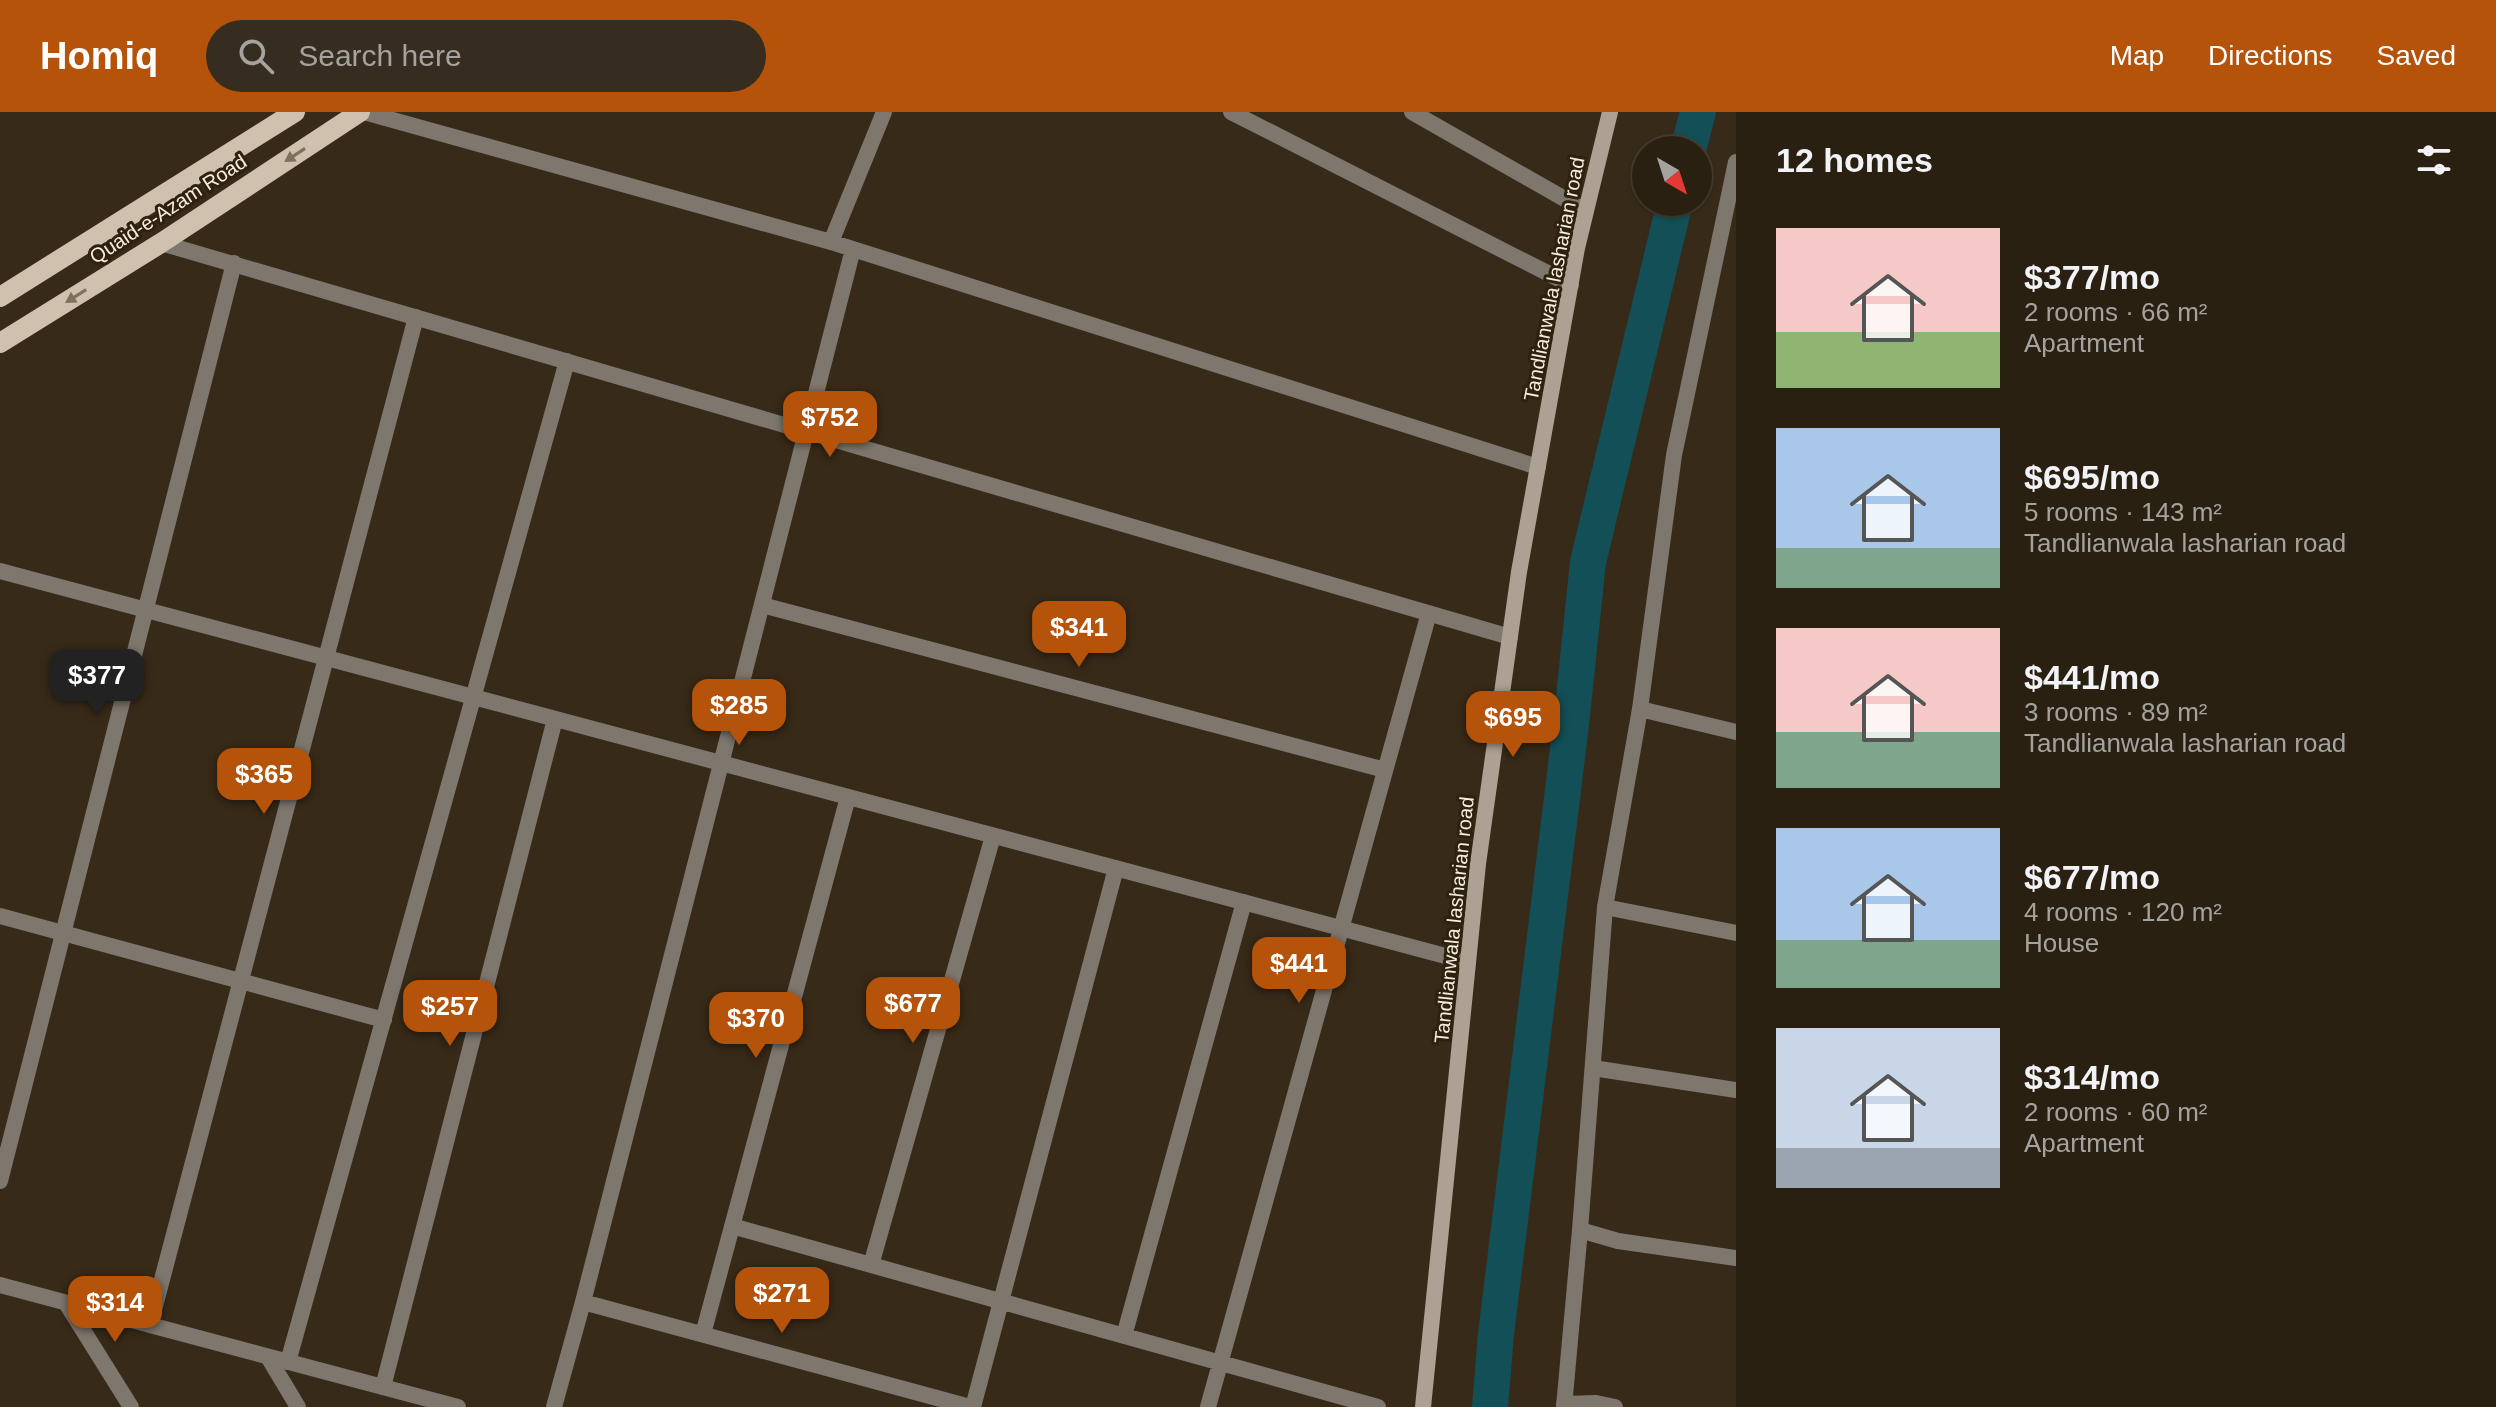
<!DOCTYPE html>
<html lang="en">
<head>
<meta charset="utf-8">
<style>
	:root { --surface:#2a2012; --page:#362d20; --text:#f1f3f6; --muted:#a5a39f; --line:#463e32; --accent:#b45309 }
	body { margin:0; font-family:Helvetica,sans-serif; background:var(--page); color:var(--text); height:100vh; display:flex; flex-direction:column; font-size:30px; white-space:nowrap }
	* { box-sizing:border-box; margin:0 }
	p { font-size:26px; color:var(--muted) }
	.icon { flex:none; width:44px; height:44px; fill:none; stroke:currentColor; stroke-width:2; stroke-linecap:round; stroke-linejoin:round }
	.map { position:relative; flex:1; overflow:hidden }
	.sheet { display:flex; flex-direction:column; background:var(--surface); width:760px }
	.sheet>* { flex:none }
	.needle { width:52px; rotate:141deg }
	.tools { position:absolute; left:1632px; top:24px; display:grid; gap:16px }
	.tools a { display:grid; place-items:center; width:80px; height:80px; border-radius:50%; background:var(--surface); box-shadow:0 2px 6px #0004,0 0 0 2px var(--line); font-size:40px }
	.price { position:absolute; translate:-50% -68px; padding:0 18px; border-radius:16px; background:var(--accent); color:#fff; font-size:26px; line-height:52px; filter:drop-shadow(0 2px 4px #0008) }
	.price::after { content:''; position:absolute; left:50%; top:48px; width:24px; height:18px; margin-left:-12px; background:inherit; clip-path:polygon(0 0,100% 0,50% 100%) }
	.price.on { background:#222; color:#fff }
	ul { padding:0; list-style:none }
	li { display:flex; align-items:center; gap:24px; height:200px; padding:0 40px }
	li span { display:grid; place-items:center; flex:none; width:224px; height:160px; border-radius:0px; color:#555 }
	li>.icon { margin-inline-start:auto }
	span .icon { width:96px; height:96px; fill:#fffc; stroke-width:1 }
	li b { font-size:34px }
	h2 { display:flex; justify-content:space-between; align-items:center; height:96px; padding:0 40px; font-size:34px }
	header { display:flex; align-items:center; gap:48px; box-sizing:border-box; height:112px; padding:0 40px; background:var(--accent); color:#fff }
	header strong { font-size:38px }
	nav { display:flex; gap:44px; margin-inline-start:auto; font-size:28px }
	.search { width:560px; height:72px; background:var(--page); display:flex; align-items:center; gap:20px; box-sizing:border-box; padding:0 28px; border-radius:44px; color:var(--muted); font-size:30px }
	main { display:flex; flex:1; min-height:0 }
	.map>svg:first-child { display:block }
	.lines { fill:none; stroke-linecap:round; stroke-linejoin:round }
	.canal { stroke:#134f56; stroke-width:36 }
	.minor { stroke:#7e776e; stroke-width:16 }
	.tertiary { stroke:#7e776e; stroke-width:16 }
	.secondary { stroke:#aca192; stroke-width:16 }
	.primary { stroke:#d0c1ae; stroke-width:20 }
	.oneway { fill:#7f715e }
	.labels { text-anchor:middle; stroke-width:6; stroke-linejoin:round; paint-order:stroke }
	.street-label { font-size:20px; fill:#f6ede1; stroke:#2e210e }
</style>
</head>
<body>
<header>
<strong>Homiq</strong>
<div class="search"><svg class="icon" aria-label="search" viewBox="0 0 24 24"><circle cx="10" cy="10" r="6"/><path d="M15 15l6 6"/></svg>Search here</div>
<nav><a>Map</a><a>Directions</a><a>Saved</a></nav>
</header>
<main>
<div class="map">
<svg width="1736" height="1295" viewBox="0 0 1736 1295">
	<rect width="100%" height="100%" fill="#382a18"/>
	<g class="lines">
		<path class="canal" d="M1688,38L1698,0
			M1490,1295L1496,1222L1571,613L1588,450L1675,90"/>
		<path class="minor" d="M364,0L831,130L1538,355
			M1231,0L1571,173
			M1412,0L1584,98
			M831,130L884,0
			M161,131L1510,525
			M0,459L1468,850
			M762,493L1385,658
			M1640,597L1736,620
			M1605,795L1736,821
			M0,804L384,908
			M1593,956L1736,978
			M0,1069L234,151
			M732,1114L1378,1295
			M1580,1118L1618,1129L1736,1146
			M871,1153L993,724
			M583,1190L970,1295
			M150,1213L416,205
			M703,1222L848,685
			M1124,1224L1244,790
			M268,1245L298,1295
			M288,1250L567,249
			M383,1275L555,607
			M1564,1292L1596,1291L1615,1295
			M554,1295L583,1190L853,137
			M973,1295L1116,756
			M1208,1295L1429,501"/>
		<path class="tertiary" d="M0,1173L458,1295
			M66,1191L131,1295
			M1564,1295L1580,1118L1605,795L1640,597L1674,343L1736,50"/>
		<path class="secondary" d="M1423,1295L1478,752L1519,460L1577,136L1610,0"/>
		<path class="primary" d="M0,185L295,0
			M0,231L161,131L360,0"/>
	</g>
	<defs><path id="oneway-solid" d="M-6-.8H1V-3.2L6.5 0L1 3.2V.8H-6Z" transform="scale(2)"/></defs>
	<g class="oneway">
		<use href="#oneway-solid" transform="translate(295 43) rotate(147)"/>
		<use href="#oneway-solid" transform="translate(76 184) rotate(148)"/>
	</g>
	<g class="labels">
		<g class="street-label">
			<text transform="translate(168 97) rotate(-33)" y="7">Quaid-e-Azam Road</text>
			<text transform="translate(1554 167) rotate(-79)" y="7">Tandlianwala lasharian road</text>
			<text transform="translate(1454 808) rotate(-84)" y="7">Tandlianwala lasharian road</text>
		</g>
	</g>
</svg>
<div class="tools">
<a><svg class="needle" viewBox="-14 -14 28 28"><path d="M0-13l5 13h-10z" fill="#e53935"/><path d="M0 13l5-13h-10z" fill="#a5a39f"/></svg></a>
</div>
<b class="price" style="left:830px;top:347px">$752</b>
<b class="price" style="left:1079px;top:557px">$341</b>
<b class="price on" style="left:97px;top:605px">$377</b>
<b class="price" style="left:739px;top:635px">$285</b>
<b class="price" style="left:1513px;top:647px">$695</b>
<b class="price" style="left:264px;top:704px">$365</b>
<b class="price" style="left:1299px;top:893px">$441</b>
<b class="price" style="left:913px;top:933px">$677</b>
<b class="price" style="left:450px;top:936px">$257</b>
<b class="price" style="left:756px;top:948px">$370</b>
<b class="price" style="left:782px;top:1223px">$271</b>
<b class="price" style="left:115px;top:1232px">$314</b>
</div>
<section class="sheet">
<h2>12 homes<svg class="icon" aria-label="filters" viewBox="0 0 24 24"><path d="M4 7h16M4 17h16"/><circle cx="9" cy="7" r="2"/><circle cx="15" cy="17" r="2"/></svg></h2>
<ul>
<li><span style="background:linear-gradient(#f6c9c9 65%,#8fb573 0)"><svg class="icon" aria-label="home" viewBox="0 0 24 24"><path d="M3 11l9-7 9 7M6 9v11h12V9"/></svg></span><div><b>$377/mo</b><p>2 rooms · 66 m²</p><p>Apartment</p></div></li>
<li><span style="background:linear-gradient(#a9c7e8 75%,#7fa58c 0)"><svg class="icon" aria-label="home" viewBox="0 0 24 24"><path d="M3 11l9-7 9 7M6 9v11h12V9"/></svg></span><div><b>$695/mo</b><p>5 rooms · 143 m²</p><p>Tandlianwala lasharian road</p></div></li>
<li><span style="background:linear-gradient(#f6c9c9 65%,#7fa58c 0)"><svg class="icon" aria-label="home" viewBox="0 0 24 24"><path d="M3 11l9-7 9 7M6 9v11h12V9"/></svg></span><div><b>$441/mo</b><p>3 rooms · 89 m²</p><p>Tandlianwala lasharian road</p></div></li>
<li><span style="background:linear-gradient(#a9c7e8 70%,#7fa58c 0)"><svg class="icon" aria-label="home" viewBox="0 0 24 24"><path d="M3 11l9-7 9 7M6 9v11h12V9"/></svg></span><div><b>$677/mo</b><p>4 rooms · 120 m²</p><p>House</p></div></li>
<li><span style="background:linear-gradient(#c9d6e8 75%,#9aa5b1 0)"><svg class="icon" aria-label="home" viewBox="0 0 24 24"><path d="M3 11l9-7 9 7M6 9v11h12V9"/></svg></span><div><b>$314/mo</b><p>2 rooms · 60 m²</p><p>Apartment</p></div></li>
</ul>
</section>
</main>
</body>
</html>
